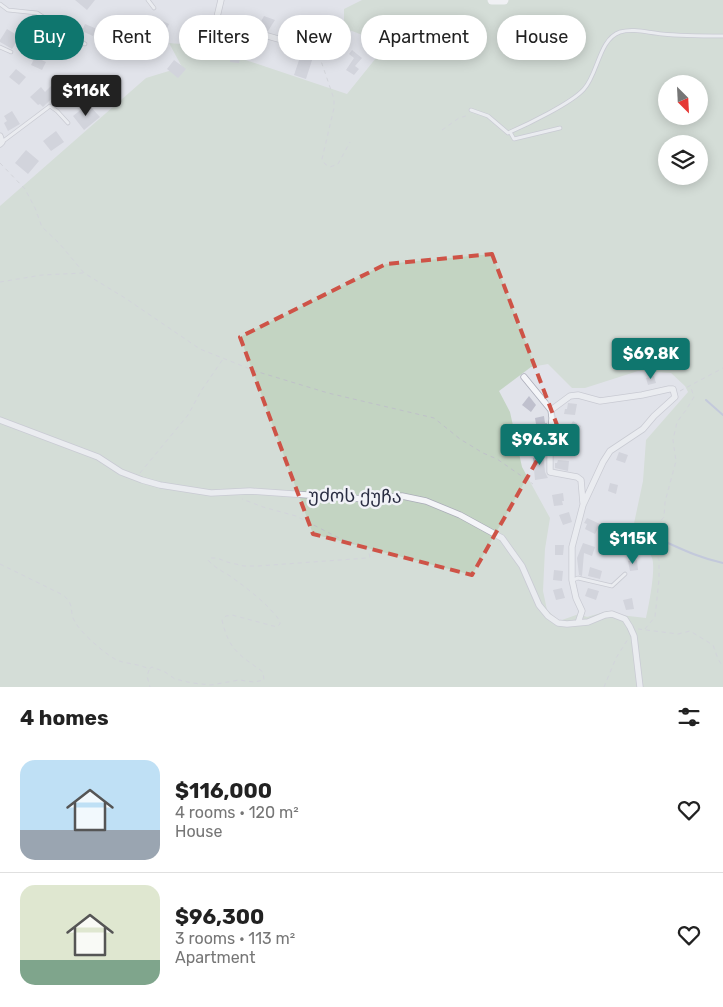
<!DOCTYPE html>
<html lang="en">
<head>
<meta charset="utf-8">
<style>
	:root { --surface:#fff; --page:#f2f2f2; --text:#222; --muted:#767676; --line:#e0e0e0; --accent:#0f766e }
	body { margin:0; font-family:Rubik,"Noto Sans Georgian",sans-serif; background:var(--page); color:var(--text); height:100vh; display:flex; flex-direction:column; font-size:19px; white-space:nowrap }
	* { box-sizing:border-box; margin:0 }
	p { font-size:16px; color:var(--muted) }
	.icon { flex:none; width:28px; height:28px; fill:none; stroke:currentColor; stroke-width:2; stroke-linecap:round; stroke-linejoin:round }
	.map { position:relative; height:687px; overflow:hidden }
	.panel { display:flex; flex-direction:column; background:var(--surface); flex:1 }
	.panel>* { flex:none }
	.banner { position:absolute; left:15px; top:15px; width:694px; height:45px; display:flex; gap:10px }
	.needle { width:32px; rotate:156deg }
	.fabs { position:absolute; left:658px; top:75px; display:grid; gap:10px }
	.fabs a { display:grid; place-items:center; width:50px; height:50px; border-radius:50%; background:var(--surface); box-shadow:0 2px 12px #0003; font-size:25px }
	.price { position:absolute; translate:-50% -42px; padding:0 11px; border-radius:5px; background:var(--accent); color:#fff; font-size:16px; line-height:32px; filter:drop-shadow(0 1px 2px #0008) }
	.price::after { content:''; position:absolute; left:50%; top:30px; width:15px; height:11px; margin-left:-8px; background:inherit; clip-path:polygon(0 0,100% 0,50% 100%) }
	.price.active { background:#222; color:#fff }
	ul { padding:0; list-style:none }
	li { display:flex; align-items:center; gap:15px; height:125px; padding:0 20px }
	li+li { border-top:1px solid var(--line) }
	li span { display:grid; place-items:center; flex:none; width:140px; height:100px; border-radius:15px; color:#555 }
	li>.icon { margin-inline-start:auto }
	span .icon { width:60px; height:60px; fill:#fffc; stroke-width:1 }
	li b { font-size:21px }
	h2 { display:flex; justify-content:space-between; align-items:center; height:60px; padding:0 20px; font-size:21px }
	.tag { padding:0 18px; border-radius:22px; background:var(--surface); box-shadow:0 2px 12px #0003; font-size:18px; line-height:45px }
	.tag.active { background:var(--accent); color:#fff }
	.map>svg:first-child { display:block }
	.green { fill:#c3d4c2; fill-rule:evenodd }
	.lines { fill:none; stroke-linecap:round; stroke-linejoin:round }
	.stream { stroke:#9da8ca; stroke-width:2 }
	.building { fill:#bfc0cd }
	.lane-casing { stroke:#aaacb8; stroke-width:4.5 }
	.street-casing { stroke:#aaacb8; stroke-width:7 }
	.path { stroke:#bfc1c9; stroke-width:1; stroke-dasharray:4 4; stroke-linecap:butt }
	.lane { stroke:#f4f5f8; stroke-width:3 }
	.street { stroke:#f4f5f8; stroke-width:5.5 }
	.secondary { stroke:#fff; stroke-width:9 }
	.marked { fill:none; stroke:#ce5347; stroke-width:4; stroke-dasharray:10 6; stroke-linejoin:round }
	.labels { text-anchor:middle; stroke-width:5; stroke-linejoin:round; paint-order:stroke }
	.street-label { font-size:18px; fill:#2a2d42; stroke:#f1f2f7 }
</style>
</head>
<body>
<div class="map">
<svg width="723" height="687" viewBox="0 0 723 687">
	<rect width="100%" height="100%" fill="#e1e3ea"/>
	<path class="green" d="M362,0H723V687H0V206L146,78L182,67L169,43L204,46L347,94L376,58L381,42L344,28V9ZM666,84H699V116H666ZM666,144H699V176H666ZM548,364L572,388H585L638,371L671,373L685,386L688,392L646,440L643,481L632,533C640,540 648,548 652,558C656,568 649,605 646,618L620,615L608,611L587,617L579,614L559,621L547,610L543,591L545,549L550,518L522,467L510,412L499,391L531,367Z"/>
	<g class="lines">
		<path class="stream" d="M706,400L723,415
			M623,528C632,531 642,532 650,535C676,546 695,557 723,563"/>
	</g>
	<path class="building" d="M75,0H95L87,10Z
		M64,15L73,21L70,27L61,21Z
		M264,16L275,20L268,31L258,27Z
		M155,17L169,24L162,39L148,32Z
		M187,20L205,27L202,37L183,30Z
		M85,24L97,29L93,36L82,31Z
		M335,28L344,34L339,41L342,43L335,50L325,42Z
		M7,29L20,37L12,49L0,42V40Z
		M57,34L70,40L65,50L52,44Z
		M236,34L248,38L245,48L242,47L239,63L230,62L233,44Z
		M352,50L362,58L355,66L359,69L354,75L346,70L354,58L349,54Z
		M309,53L314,54L306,79L294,75L300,57L306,60Z
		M35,57L46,62L42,70L31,65Z
		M174,60L186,69L178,78L167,69Z
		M16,69L26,77L19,85L9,77Z
		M61,76L67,84L43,107L40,104L38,105L30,97L41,87L45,92Z
		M103,77L113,89L104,97L98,90L89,101L81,94L88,86L91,89Z
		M88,104L100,117L84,130L73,116Z
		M12,111L20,124L8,131L4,123L7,121L4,116Z
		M56,131L64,142L51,151L43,141Z
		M26,150L39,161L28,174L15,163Z
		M654,376L656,383L648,385L646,378Z
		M529,396L536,405L531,412L522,405Z
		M568,403L577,404L575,415L564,414L565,409H567Z
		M544,416L545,423H547V428L537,430L535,418Z
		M573,421L581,426L575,436L565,430L568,425L570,426Z
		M543,450L545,472L548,478L535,480L533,458L537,457L536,452Z
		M619,452L628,455L625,463L616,460Z
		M558,460L569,461L568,471L555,468V463H557Z
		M610,483L618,485L616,494L608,491Z
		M563,493L564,501H562L563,505L554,506L552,495Z
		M569,512L572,522L563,525L559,515Z
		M587,518L600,524L595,534L585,529L587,524L584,523Z
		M583,543L595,547L592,556L584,553L582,576L579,575L577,558Z
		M555,545H564L563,555H555Z
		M637,560L638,570L630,571L628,561Z
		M590,567L602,571L600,579L588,576Z
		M554,570L563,571L562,581L553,580Z
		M562,588L565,598L556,600L553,590Z
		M588,588L599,591L596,600L585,596Z
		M632,598L634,609L626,610L623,600Z"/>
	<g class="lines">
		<g class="lane-casing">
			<path id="lane" d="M148,0L154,8
				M0,4L8,10L37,13L85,44
				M0,47L11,52
				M471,110L488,116L508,133C526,125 572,103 584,89C598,74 599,39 620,32C634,28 648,33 662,34C682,36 703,36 723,36
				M510,132L514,139L560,128
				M2,142L50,106L57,111L68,123
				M573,580L578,578L612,586L625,574"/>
		</g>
		<g class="street-casing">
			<path id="street" d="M221,0L217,17L239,28L317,50
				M0,136L2,142L0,144
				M524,377L551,410L552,418L550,444V472L577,477L581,480L583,503
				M551,410L570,396L578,395L600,401L642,395L669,389H673L675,397L654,416L643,429L610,451L603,462L583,505L572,547V580L576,598L582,611L578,623
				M0,420L98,457L121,472L142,480L160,485L211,493L250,491L365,499L402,496L426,501L460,515L502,538L522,566L539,605L548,616L558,623L567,624L588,622L605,615L612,614L625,619L630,627L634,636L640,687"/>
		</g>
		<path class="path" d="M319,55L334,99V108L322,159L325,164L330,167L338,164L350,142
			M442,130L459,118L469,115
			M0,163L25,189L35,208L42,227L59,243L84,273L125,298L200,349L255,371L328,393L434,418L460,439L483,453L497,459L533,484
			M0,282L42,275L83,273
			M680,391L723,368
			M140,473L188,415L201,391L223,359
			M0,564L63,595C76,606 68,610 75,622C81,633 108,657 119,661C129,664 139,664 149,669L152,667L165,672L175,679L192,683L211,685L239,680L254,682L264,680L263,672C240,655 229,651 222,620L226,616L232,615L277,627L280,624V621C267,603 248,589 230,576C222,571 215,568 208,560L211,558H217L227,562L244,566H258L367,558L370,557L368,549L339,538L296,516L263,507L242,499
			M638,629L678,634L690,631L713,645L718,659L723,667
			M645,629L655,617L659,579V560L648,534L664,517L665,502L676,461L673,440L677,422L686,410L694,397L690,385
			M149,670L147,676L150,687
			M604,687L616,658L628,639"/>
		<use href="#lane" class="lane"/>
		<use href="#street" class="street"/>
		<path class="secondary" d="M492,0H504"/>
	</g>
	<path d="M0 0H723V687H0ZM492,254L557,425L472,575L313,534L240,337L386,264Z" fill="#e1e3ea" fill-opacity=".55" fill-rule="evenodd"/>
	<path class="marked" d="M492,254L557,425L472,575L313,534L240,337L386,264Z"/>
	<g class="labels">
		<g class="street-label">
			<text transform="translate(355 496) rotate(1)" y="6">უძოს ქუჩა</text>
		</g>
	</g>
</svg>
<div class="fabs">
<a><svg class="needle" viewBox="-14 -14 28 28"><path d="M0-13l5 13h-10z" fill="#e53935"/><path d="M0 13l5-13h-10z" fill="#767676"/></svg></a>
<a><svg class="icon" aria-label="layers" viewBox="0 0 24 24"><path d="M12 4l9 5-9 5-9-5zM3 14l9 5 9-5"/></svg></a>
</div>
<b class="price active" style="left:86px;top:117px">$116K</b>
<b class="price" style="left:651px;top:380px">$69.8K</b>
<b class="price" style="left:540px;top:466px">$96.3K</b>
<b class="price" style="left:633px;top:565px">$115K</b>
<div class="banner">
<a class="tag active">Buy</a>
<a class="tag">Rent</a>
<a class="tag">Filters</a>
<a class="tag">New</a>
<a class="tag">Apartment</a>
<a class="tag">House</a>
</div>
</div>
<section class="panel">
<h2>4 homes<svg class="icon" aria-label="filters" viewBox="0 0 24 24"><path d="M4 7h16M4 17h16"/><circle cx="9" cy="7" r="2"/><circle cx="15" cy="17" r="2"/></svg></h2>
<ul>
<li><span style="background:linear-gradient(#bfe0f5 70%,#9aa5b1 0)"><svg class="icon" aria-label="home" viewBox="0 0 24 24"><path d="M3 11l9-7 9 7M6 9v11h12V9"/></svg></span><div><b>$116,000</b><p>4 rooms · 120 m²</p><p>House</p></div><svg class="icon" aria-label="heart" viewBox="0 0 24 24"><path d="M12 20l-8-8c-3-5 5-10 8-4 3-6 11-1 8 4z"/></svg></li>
<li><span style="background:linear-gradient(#dfe7d0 75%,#7fa58c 0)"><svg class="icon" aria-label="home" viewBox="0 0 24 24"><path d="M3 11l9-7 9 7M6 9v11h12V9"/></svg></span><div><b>$96,300</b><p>3 rooms · 113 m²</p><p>Apartment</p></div><svg class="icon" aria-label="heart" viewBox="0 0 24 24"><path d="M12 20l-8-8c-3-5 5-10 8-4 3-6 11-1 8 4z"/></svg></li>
</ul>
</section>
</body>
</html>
